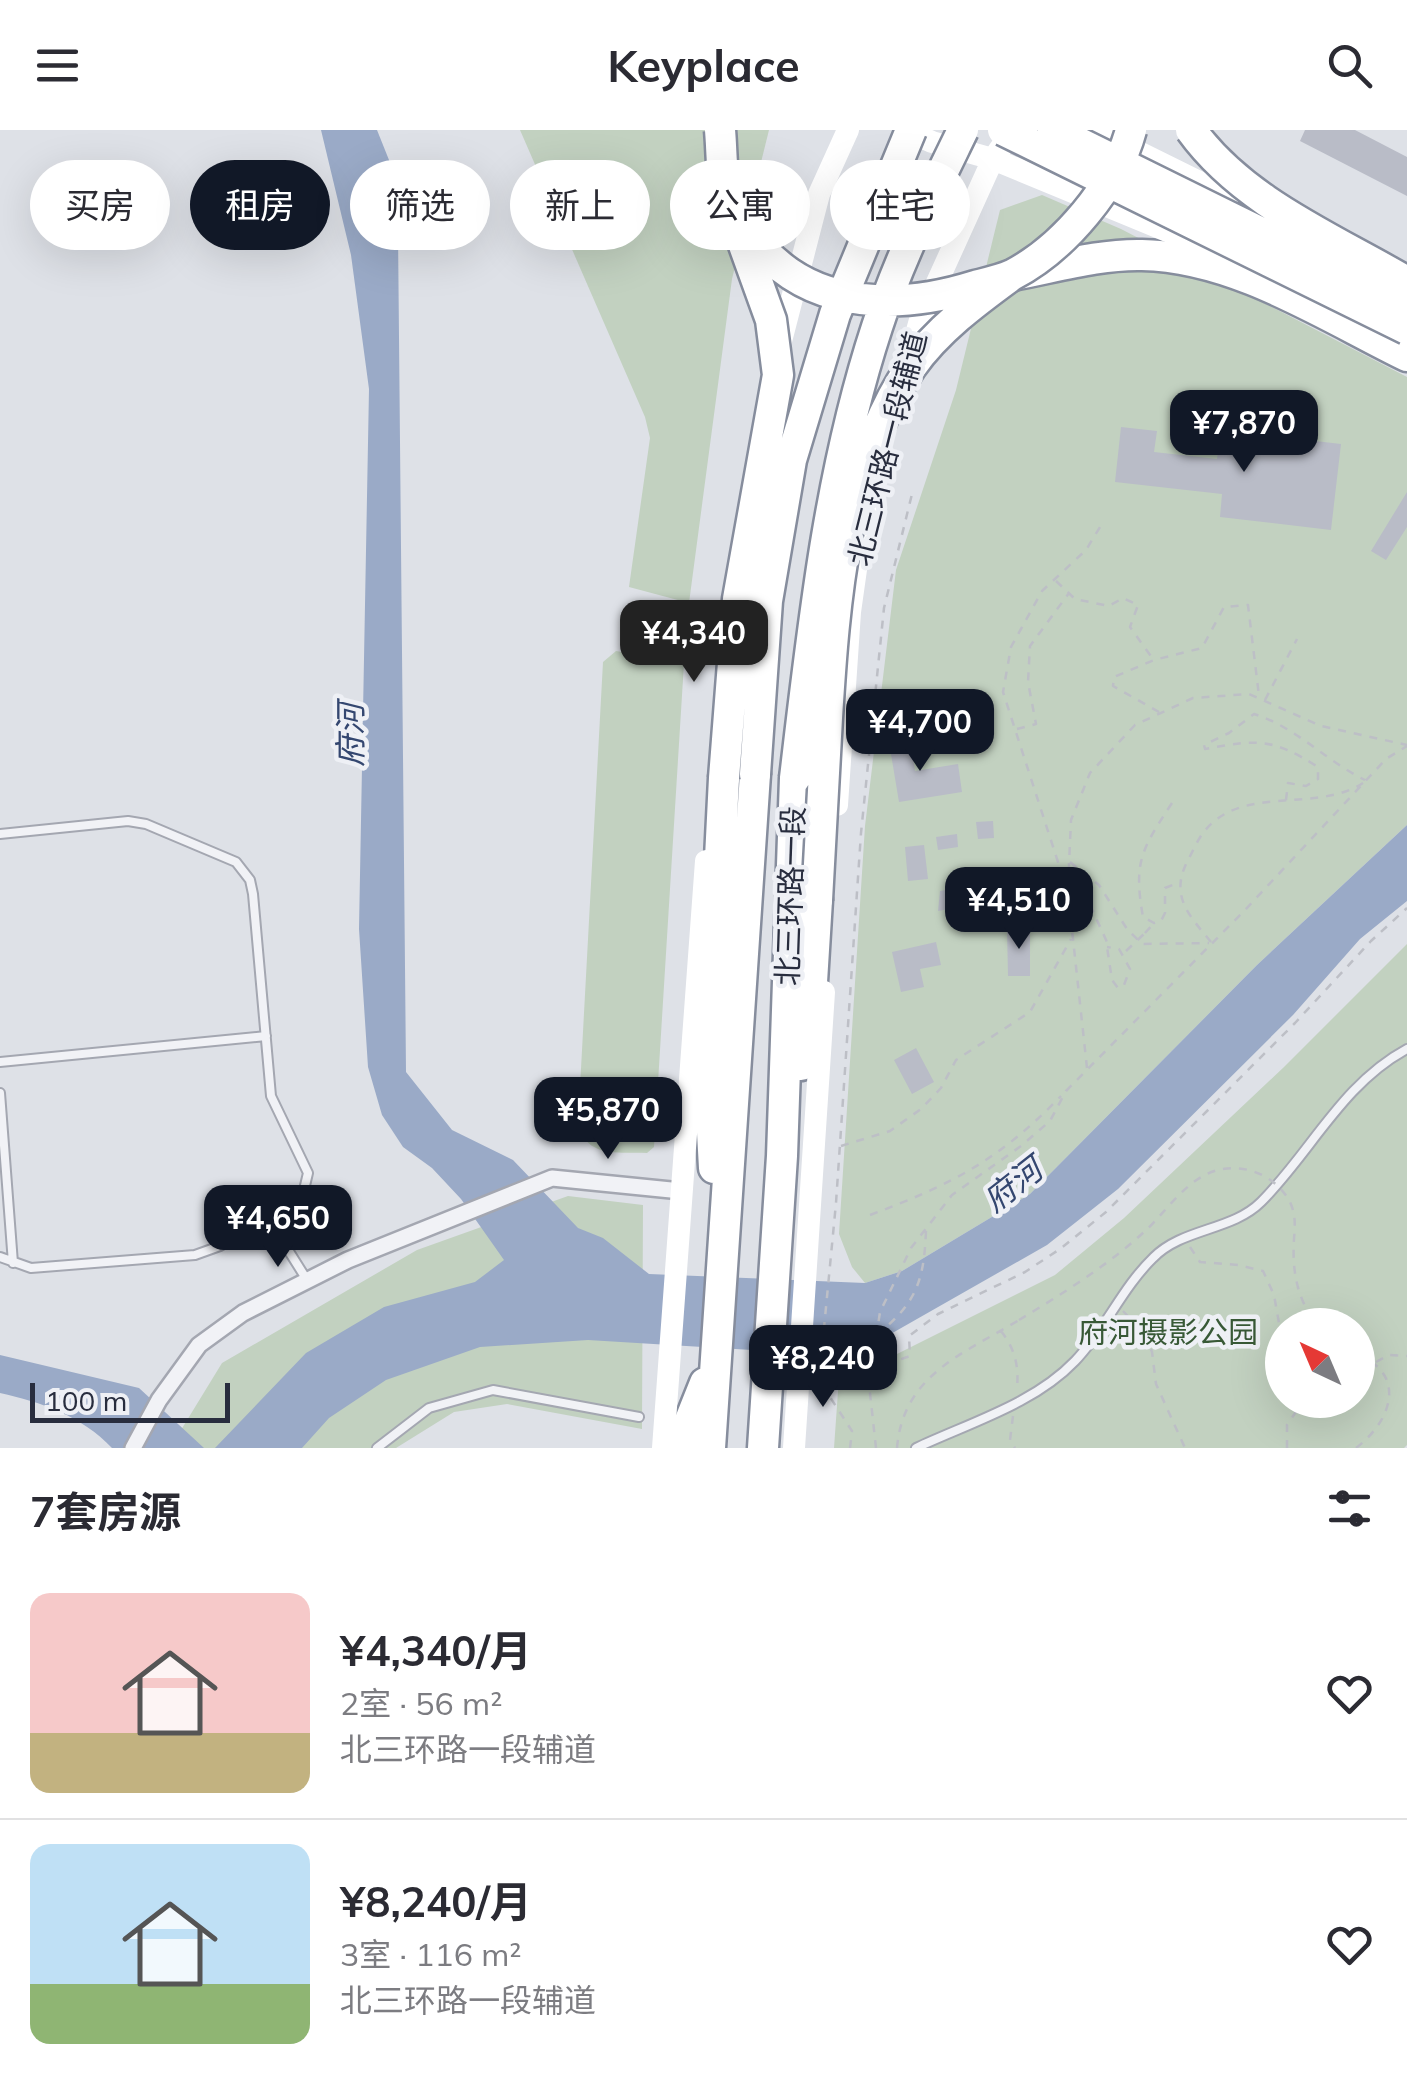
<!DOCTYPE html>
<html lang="zh">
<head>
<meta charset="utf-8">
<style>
	:root { --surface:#fff; --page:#f2f2f3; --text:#2b2b33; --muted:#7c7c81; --line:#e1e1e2; --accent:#111827 }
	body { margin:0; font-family:Mulish,"Noto Sans SC",sans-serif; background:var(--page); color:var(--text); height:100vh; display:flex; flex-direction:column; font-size:38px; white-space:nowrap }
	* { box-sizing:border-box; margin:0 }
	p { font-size:32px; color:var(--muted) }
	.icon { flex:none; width:55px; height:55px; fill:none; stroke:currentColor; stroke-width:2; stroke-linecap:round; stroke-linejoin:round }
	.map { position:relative; height:1318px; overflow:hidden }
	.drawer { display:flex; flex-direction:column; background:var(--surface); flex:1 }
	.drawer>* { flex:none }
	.banner { position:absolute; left:30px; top:30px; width:1348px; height:90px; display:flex; gap:20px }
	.needle { width:65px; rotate:316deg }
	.tools { position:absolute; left:1265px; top:1178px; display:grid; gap:20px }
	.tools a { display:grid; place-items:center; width:110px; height:110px; border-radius:50%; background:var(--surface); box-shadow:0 10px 40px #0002; font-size:50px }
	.scale { position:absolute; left:30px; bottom:25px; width:200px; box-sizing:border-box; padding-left:10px; border:5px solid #282d3e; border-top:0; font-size:28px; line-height:35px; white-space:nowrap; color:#282d3e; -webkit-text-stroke:8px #eef0f5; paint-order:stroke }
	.price { position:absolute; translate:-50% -85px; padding:0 22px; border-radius:20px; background:var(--accent); color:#fff; font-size:32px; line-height:65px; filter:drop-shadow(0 2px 5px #0008) }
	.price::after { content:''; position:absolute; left:50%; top:60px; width:30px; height:22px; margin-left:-15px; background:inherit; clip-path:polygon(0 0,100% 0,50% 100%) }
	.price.current { background:#222; color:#fff }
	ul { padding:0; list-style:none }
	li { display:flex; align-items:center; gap:30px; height:250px; padding:0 30px }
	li+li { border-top:2px solid var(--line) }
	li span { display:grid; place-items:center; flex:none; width:280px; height:200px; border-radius:20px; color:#555 }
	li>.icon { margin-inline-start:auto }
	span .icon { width:120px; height:120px; fill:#fffc; stroke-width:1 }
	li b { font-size:42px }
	h2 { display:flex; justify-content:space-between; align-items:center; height:120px; padding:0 30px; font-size:42px }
	.chip { padding:0 35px; border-radius:45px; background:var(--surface); box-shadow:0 10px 40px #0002; font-size:35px; line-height:90px }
	.chip.current { background:var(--accent); color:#fff }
	header { display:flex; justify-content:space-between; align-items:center; height:130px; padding:0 30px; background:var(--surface); font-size:45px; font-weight:700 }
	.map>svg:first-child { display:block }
	.green { fill:#c2d1c0; fill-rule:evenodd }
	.water { fill:#9aaac7 }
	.building { fill:#b9bcc7 }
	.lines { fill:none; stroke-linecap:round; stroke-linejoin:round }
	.lane-casing { stroke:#a4a7b1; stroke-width:12 }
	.street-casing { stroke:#a4a7b1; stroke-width:20 }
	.highway-casing { stroke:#868d9d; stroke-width:35 }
	.path { stroke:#bdbfc6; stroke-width:2.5; stroke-dasharray:8 8; stroke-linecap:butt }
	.lane { stroke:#f1f2f6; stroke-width:8 }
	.street { stroke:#f1f2f6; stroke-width:15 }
	.secondary { stroke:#fff; stroke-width:22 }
	.highway { stroke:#fff; stroke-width:30 }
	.highway-bridge-casing { stroke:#868d9d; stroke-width:35; stroke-linecap:butt }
	.path-bridge { stroke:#bdbfc6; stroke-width:2.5; stroke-dasharray:8 8; stroke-linecap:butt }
	.highway-bridge { stroke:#fff; stroke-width:30 }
	.labels { text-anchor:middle; stroke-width:9; stroke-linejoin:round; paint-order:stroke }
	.street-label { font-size:30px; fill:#282d3e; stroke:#eef0f5 }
	.park-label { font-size:30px; fill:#385936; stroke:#eef0f5 }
	.water-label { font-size:32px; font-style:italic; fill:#344770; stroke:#eef0f5 }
</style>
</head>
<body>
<header><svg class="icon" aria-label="menu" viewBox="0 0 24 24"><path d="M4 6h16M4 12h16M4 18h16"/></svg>Keyplace<svg class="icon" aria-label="search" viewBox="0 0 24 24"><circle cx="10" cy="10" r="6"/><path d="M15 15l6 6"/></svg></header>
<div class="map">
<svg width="1407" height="1318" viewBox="0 0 1407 1318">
	<rect width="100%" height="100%" fill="#dee1e7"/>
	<path class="green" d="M520,0H769L732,149L689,473L629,457L650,308L645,287Z
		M1042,65L1121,99L1407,247V695L1257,835L1030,1064L902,1141L865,1153L852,1137L839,1104L865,696L896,440L956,260L1000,80Z
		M616,521L684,533L654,1017L647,1023C618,1022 586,1028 578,994L603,532Z
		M1407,814V1315L1404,1318H834L839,1247L887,1229L1055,1145L1124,1088L1284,937ZM1282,1195H1358V1270H1282Z
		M568,1066L643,1075L642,1299L507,1274L454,1282L396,1318H170L222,1233L417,1120Z"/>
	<path class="water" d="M321,0H377L389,30L398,102L406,942L452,1000L513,1030L578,1098L603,1108L649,1144L865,1153L902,1141L1030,1064L1257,835L1407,695V771L1360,809L1293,885L1118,1059L1047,1115L852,1226L588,1210L480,1217L386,1250L329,1288L302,1318H215L306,1223L384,1177L475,1152L504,1130L461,1069L432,1038L403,1017L382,985L368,937L359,799L369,259L351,125Z
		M0,1225L139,1258L204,1318H112C82,1286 41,1272 0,1263Z"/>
	<path class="building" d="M1305,0H1355L1407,27V66L1300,11Z
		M1121,297L1157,301L1154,322L1217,329L1221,300L1341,314L1331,400L1220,387L1222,364L1115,352Z
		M1407,362V397L1386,430L1371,421Z
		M909,602L915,641L958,634L962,662L899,672L888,606Z
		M993,691L994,708L978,709L976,692Z
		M957,704L958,717L938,720L936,707Z
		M924,715L928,749L908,751L905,717Z
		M988,752L991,771L938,781L940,761Z
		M1007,798H1030V846H1008Z
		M936,812L941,835L920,839L924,857L901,862L892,822Z
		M916,918L934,952L912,964L894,930Z"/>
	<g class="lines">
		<g class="lane-casing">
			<path id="lane" d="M0,704L128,691L146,694L236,732L250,750L253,764L271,966L308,1043L303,1064L295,1072L220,1116L195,1125L31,1138L0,1127
				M0,932L266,906
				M0,963L13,1133
				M268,1088L307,1150
				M377,1318L429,1278L493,1260L639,1287
				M916,1318C969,1293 1034,1274 1075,1231C1105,1200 1122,1158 1153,1128C1182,1098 1232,1101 1261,1072C1311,1022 1342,954 1407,919"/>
		</g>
		<g class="street-casing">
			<path id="street" d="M133,1318L159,1270L199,1215L243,1183L348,1130L552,1048L681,1061"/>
		</g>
		<g class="highway-casing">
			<path id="highway" d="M1013,145C1056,137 1099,124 1142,125C1237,127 1325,186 1407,226
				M801,935L812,852L817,770
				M714,1038L709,948L724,648
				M679,1318L705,1253
				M710,1318L755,644
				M763,1318L782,1026L795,648"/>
		</g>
		<path class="path" d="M1056,451L1075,469L1109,476L1123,468L1138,475L1130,497L1153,529
			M1265,570L1297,509
			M1159,582L1113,556L1114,547L1154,530L1202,518L1224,477L1248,475L1259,566
			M1017,599L1036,594L1028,552L1030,516L1069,463
			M1286,670L1288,653L1306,656L1318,649V637C1272,608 1258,609 1205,619L1204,615L1229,603L1254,584C1296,597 1326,631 1365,650
			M1172,673C1142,719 1133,731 1143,787L1154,793L1161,791L1165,783V758L1180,752
			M1070,732L1099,755L1127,799L1142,814L1209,813
			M1070,751L1085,764L1107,812V817L1112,850L1118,858L1124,855L1130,839L1119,819L1107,817
			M1068,757L1071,690L1090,643L1135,595L1193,568L1249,564L1321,596L1407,615
			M1145,803L1154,793
			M1211,812C1189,785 1169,766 1188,730C1193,721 1197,711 1203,703C1241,653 1315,684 1363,653
			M1087,938L1068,763L1003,562L1011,517L1042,461L1086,420L1100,397
			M841,1016L890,1001L921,979L941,958L956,930L1030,882L1071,809
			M870,1085C953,1054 999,1030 1061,966
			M1190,1117L1200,1132L1238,1135L1263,1141L1274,1165L1282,1210
			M1123,1181L1144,1203L1152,1222L1156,1254L1185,1318
			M1001,1201C1015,1219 1019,1236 1017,1258
			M877,1205C917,1172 924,1151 926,1100
			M1376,1232L1389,1225L1407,1226
			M871,1240L910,1226L909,1206L938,1184L1025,1142L1060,1119L1106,1082L1295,893L1371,811L1407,778
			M1013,1286L1010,1310L1015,1318
			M850,1318L852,1301L819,1250L836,1073L861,703L884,478L912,364
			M876,1318L869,1254L880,1182L911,1118L952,1065L1021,1016L1050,991L1066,961L1245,780L1386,629L1407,616
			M897,1318C903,1245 963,1224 1019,1190
			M1287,1318V1295L1304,1270
			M1356,1318C1392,1291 1407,1244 1358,1225"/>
		<use href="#lane" class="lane"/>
		<use href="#street" class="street"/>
		<path class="secondary" d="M906,0L932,12L993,29L1223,124
			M1094,0L1274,89
			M780,215L819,64L848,0
			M908,233L920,190L993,29L1013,0
			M837,675L850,482L861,404L881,331
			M663,1318L706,731
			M794,1318L824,862"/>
		<use href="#highway" class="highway"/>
		<g class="highway-bridge-casing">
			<path id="highway-bridge" d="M720,0C722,22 721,48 727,69C732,86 751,105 762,119C816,180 902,179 975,156C987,153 1001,150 1012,145C1064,118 1116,56 1131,0
				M1003,0L1407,199
				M1053,0L1407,175
				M1191,0C1243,72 1332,108 1407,152
				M755,644L767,471L791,330L835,184L911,0
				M724,648L738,469L778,245L771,190L741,107
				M795,648C813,496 829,343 877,197C899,129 932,64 963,0
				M817,770C820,709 824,649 827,588C834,472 844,336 911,237C937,200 975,172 1012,145"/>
		</g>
		<path class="path-bridge" d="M1126,821L1145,803
			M1019,1190C1062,1164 1107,1136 1144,1102C1163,1085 1181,1057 1205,1045C1235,1029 1274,1042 1290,1072C1296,1085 1295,1096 1294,1109C1292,1142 1297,1169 1317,1195"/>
		<use href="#highway-bridge" class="highway-bridge"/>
	</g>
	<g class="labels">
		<g class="street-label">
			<text transform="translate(888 319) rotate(-76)" y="10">北三环路一段辅道</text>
			<text transform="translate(791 766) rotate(-88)" y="10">北三环路一段</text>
		</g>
		<g class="park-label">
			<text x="1168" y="1213">府河摄影公园</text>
		</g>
		<g class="water-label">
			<text transform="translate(351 605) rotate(-90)" y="11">府河</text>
			<text transform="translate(1013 1055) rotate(-38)" y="11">府河</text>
		</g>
	</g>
</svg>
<div class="tools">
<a><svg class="needle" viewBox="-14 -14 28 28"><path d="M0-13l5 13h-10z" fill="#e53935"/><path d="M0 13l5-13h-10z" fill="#7c7c81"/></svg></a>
</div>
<div class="scale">100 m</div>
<b class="price" style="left:1244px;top:345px">¥7,870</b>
<b class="price current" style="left:694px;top:555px">¥4,340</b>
<b class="price" style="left:920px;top:644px">¥4,700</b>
<b class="price" style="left:1019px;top:822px">¥4,510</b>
<b class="price" style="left:608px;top:1032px">¥5,870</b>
<b class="price" style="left:278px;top:1140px">¥4,650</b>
<b class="price" style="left:823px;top:1280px">¥8,240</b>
<div class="banner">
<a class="chip">买房</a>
<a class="chip current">租房</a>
<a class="chip">筛选</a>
<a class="chip">新上</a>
<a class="chip">公寓</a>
<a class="chip">住宅</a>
</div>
</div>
<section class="drawer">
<h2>7套房源<svg class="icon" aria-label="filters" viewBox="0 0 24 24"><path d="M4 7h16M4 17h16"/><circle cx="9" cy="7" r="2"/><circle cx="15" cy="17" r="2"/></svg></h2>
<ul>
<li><span style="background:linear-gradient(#f6c9c9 70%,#c2b280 0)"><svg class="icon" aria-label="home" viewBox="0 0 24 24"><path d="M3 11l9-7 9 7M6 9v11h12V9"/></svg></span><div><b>¥4,340/月</b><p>2室 · 56 m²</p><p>北三环路一段辅道</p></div><svg class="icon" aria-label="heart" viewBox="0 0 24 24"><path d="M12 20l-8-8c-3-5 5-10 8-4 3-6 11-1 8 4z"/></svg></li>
<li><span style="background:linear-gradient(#bfe0f5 70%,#8fb573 0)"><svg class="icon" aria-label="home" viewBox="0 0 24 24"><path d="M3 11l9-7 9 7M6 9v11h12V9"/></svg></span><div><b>¥8,240/月</b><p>3室 · 116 m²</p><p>北三环路一段辅道</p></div><svg class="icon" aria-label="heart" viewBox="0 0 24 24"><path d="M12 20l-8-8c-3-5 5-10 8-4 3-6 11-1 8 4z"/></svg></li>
</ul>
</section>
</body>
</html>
